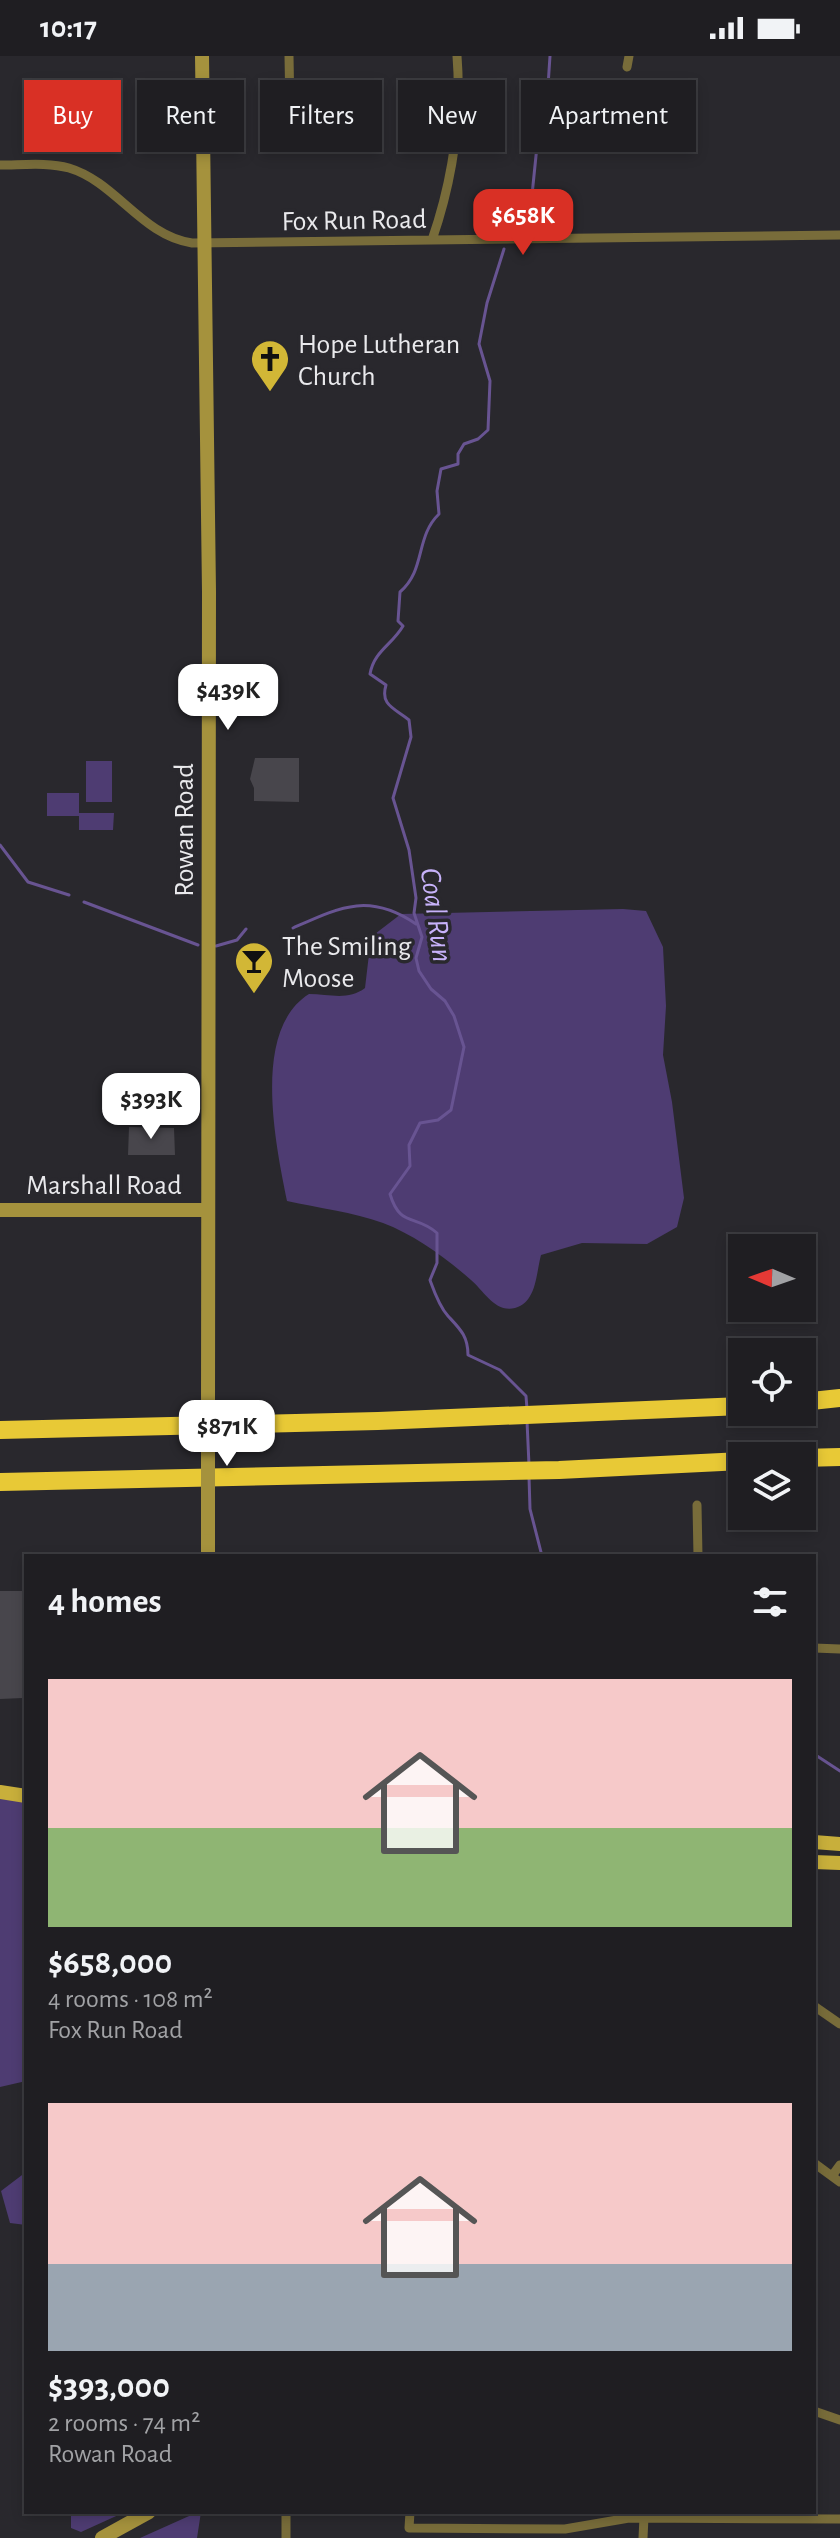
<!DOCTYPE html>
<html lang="en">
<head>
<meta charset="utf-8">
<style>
	:root { --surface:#1f1e22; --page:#2c2b2f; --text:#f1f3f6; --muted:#a1a2a5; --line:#3c3c40; --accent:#d93025 }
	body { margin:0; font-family:"Alegreya Sans",sans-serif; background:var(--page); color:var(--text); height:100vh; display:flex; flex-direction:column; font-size:30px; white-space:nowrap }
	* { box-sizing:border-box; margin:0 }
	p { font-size:26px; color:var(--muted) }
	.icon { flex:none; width:44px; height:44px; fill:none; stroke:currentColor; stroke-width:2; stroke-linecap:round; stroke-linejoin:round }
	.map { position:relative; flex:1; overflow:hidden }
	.panel { position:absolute; left:24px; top:1498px; width:792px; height:960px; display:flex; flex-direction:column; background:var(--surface); border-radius:0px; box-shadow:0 4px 12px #0003,0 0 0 2px var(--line) }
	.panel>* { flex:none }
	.top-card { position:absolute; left:24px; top:24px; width:792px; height:72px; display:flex; gap:16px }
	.needle { width:52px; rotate:272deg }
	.controls { position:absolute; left:728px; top:1178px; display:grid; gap:16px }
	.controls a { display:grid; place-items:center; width:88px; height:88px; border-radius:0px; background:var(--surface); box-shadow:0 4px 12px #0003,0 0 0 2px var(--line); font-size:40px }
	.price { position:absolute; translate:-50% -68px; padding:0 18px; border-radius:16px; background:#fff; color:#222; font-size:26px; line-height:52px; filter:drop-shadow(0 2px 4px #0008) }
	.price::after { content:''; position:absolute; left:50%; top:48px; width:24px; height:18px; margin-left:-12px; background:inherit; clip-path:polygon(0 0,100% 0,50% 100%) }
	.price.current { background:var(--accent); color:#fff }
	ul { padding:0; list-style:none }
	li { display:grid; align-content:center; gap:16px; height:424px; padding:0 24px }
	li span { display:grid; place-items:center; height:248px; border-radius:0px; color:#555 }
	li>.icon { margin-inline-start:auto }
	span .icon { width:144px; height:144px; fill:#fffc; stroke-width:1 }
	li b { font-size:34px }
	h2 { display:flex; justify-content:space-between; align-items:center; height:96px; padding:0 24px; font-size:34px }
	.chip { padding:0 28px; border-radius:0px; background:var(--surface); box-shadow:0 4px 12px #0003,0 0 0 2px var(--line); font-size:28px; line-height:72px }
	.chip.current { background:var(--accent); color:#fff }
	.status { display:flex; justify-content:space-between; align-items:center; height:56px; padding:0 40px; background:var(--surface); direction:ltr }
	.status svg { height:22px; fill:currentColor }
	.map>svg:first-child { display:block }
	.green { fill:#4e3c72 }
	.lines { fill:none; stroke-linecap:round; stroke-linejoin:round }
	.stream { stroke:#685492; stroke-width:3 }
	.building { fill:#48464c }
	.street { stroke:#786c3a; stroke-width:9 }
	.secondary { stroke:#a5923d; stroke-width:14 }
	.primary { stroke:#c8af3b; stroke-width:14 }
	.highway { stroke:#e8c936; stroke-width:18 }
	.secondary-bridge { stroke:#a5923d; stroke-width:14 }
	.labels { text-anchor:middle; stroke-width:7; stroke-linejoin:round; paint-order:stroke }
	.street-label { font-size:28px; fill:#e9e9ec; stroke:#29282d }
	.poi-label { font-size:28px; fill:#e9e9ec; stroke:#29282d; text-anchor:start }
	.water-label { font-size:30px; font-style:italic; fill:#c7b2fa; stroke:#29282d }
</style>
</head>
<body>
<div class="status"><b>10:17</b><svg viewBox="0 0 49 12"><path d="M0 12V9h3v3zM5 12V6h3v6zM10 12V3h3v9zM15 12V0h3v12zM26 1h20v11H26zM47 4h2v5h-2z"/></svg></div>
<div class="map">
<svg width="840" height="2482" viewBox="0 0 840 2482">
	<rect width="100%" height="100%" fill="#29282d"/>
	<path class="green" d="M86,705H112V746H86Z
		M47,737H79V757H114L113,774H79V760H47Z
		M623,853L646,855L663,891L666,950L663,999L672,1046L684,1142L677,1171L647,1188L582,1187L541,1199C536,1217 537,1246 515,1252C495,1257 484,1235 471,1224C446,1202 415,1179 383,1167C353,1156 318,1152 287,1145C276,1090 251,974 309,938C329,938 348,945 365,932L371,881L401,858Z
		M0,1736L26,1740V2025L0,2031Z
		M26,2116V2169L10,2167L1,2135Z
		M71,2456H125L81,2476L71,2472Z
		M198,2456H201L197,2482H140Z"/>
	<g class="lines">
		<path class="stream" d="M509,175L532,139L537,90L547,75L553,56L547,45L550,0
			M504,193L487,247L479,288L490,325L488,374L478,383L464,388L458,398V408L441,413L437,435L439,458C415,481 426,514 400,536L398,565L403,570C392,589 374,595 370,618L386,629C380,649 394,652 409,664L411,681L393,742L409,794L416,842L414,857L422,881L416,902L419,915L431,933L445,945L454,960L464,991L451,1054L438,1064L420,1067L409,1089L410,1110L390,1138C400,1172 416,1158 437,1177V1207L430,1224C434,1235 439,1250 448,1260C460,1273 468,1280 468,1299L500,1314L526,1340L527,1353
			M0,789L28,826L69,839
			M84,846L198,889
			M293,872C340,851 369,836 416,868
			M216,890L237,884L246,873
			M527,1365L529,1409
			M529,1421L530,1453L542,1500
			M814,1698L840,1715"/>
	</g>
	<path class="building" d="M255,702H299V746L254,745V732L250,723Z
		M129,1071L174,1072L175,1099H128Z
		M0,1535H22L23,1642L0,1643Z"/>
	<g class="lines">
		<path class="street" d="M289,0L290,55
			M627,11L629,0
			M0,109C22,109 48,106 69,112C116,126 142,180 192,187L840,179
			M432,184C453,123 462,64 457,0
			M697,1449L698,1500
			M814,1592L840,1593
			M814,1950L840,1968
			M814,2107L840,2126
			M832,2120L840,2109
			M814,2355L840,2364
			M410,2456L409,2472L565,2473L629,2462L840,2463
			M286,2482V2456
			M643,2482L644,2461"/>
		<path class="secondary" d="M202,0L209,536L208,1352
			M0,1154H207
			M208,1472V1500
			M102,2482L149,2456"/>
		<path class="primary" d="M0,1736L26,1740
			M814,1786L840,1788
			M814,1806L840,1807"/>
		<path class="highway" d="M802,1346L840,1342
			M0,1374L378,1365L742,1350
			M802,1402L840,1401
			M0,1426L559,1414L742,1405"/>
		<path class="secondary-bridge" d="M208,1352V1472"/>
	</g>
	<defs>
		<g id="church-pin" transform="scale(2)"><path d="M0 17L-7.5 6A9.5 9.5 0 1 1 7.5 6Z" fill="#d2b736" stroke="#29282d"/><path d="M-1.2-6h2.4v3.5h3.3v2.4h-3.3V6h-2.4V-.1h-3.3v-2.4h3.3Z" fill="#111"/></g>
		<g id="bar-pin" transform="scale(2)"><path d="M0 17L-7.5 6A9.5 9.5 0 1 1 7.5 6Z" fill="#d2b736" stroke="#29282d"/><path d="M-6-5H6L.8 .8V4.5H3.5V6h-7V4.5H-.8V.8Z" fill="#111"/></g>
	</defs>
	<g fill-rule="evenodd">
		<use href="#church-pin" x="270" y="303"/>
		<use href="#bar-pin" x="254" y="905"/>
	</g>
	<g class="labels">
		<g class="street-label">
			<text transform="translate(354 163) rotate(-1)" y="10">Fox Run Road</text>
			<text transform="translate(183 774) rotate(-90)" y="10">Rowan Road</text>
			<text x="104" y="1138">Marshall Road</text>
		</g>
		<g class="poi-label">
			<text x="298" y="297">Hope Lutheran<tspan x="298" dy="32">Church</tspan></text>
			<text x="282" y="899">The Smiling<tspan x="282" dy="32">Moose</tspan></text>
		</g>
		<g class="water-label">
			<text transform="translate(437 859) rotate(82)" y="10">Coal Run</text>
		</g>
	</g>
</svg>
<div class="controls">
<a><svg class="needle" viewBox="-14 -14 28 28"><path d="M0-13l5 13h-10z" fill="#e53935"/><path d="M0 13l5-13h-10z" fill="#a1a2a5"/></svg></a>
<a><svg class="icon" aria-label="locate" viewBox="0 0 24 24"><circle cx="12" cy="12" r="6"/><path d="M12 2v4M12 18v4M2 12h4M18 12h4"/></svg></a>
<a><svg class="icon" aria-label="layers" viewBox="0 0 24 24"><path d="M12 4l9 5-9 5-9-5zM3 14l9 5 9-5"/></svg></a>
</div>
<b class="price current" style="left:523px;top:201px">$658K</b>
<b class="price" style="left:228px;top:676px">$439K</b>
<b class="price" style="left:151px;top:1085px">$393K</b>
<b class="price" style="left:227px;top:1412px">$871K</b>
<div class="top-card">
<a class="chip current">Buy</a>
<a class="chip">Rent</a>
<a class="chip">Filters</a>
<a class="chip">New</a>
<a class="chip">Apartment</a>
</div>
<section class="panel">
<h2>4 homes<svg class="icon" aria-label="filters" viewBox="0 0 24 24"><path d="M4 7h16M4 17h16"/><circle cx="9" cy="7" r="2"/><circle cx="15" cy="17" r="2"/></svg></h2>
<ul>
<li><span style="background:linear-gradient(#f6c9c9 60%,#8fb573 0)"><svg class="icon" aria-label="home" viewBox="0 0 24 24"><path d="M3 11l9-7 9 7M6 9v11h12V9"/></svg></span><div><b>$658,000</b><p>4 rooms · 108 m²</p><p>Fox Run Road</p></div></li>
<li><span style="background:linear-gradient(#f6c9c9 65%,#9aa5b1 0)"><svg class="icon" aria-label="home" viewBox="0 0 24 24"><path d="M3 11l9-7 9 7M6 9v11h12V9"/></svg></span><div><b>$393,000</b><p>2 rooms · 74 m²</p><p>Rowan Road</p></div></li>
</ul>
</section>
</div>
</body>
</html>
